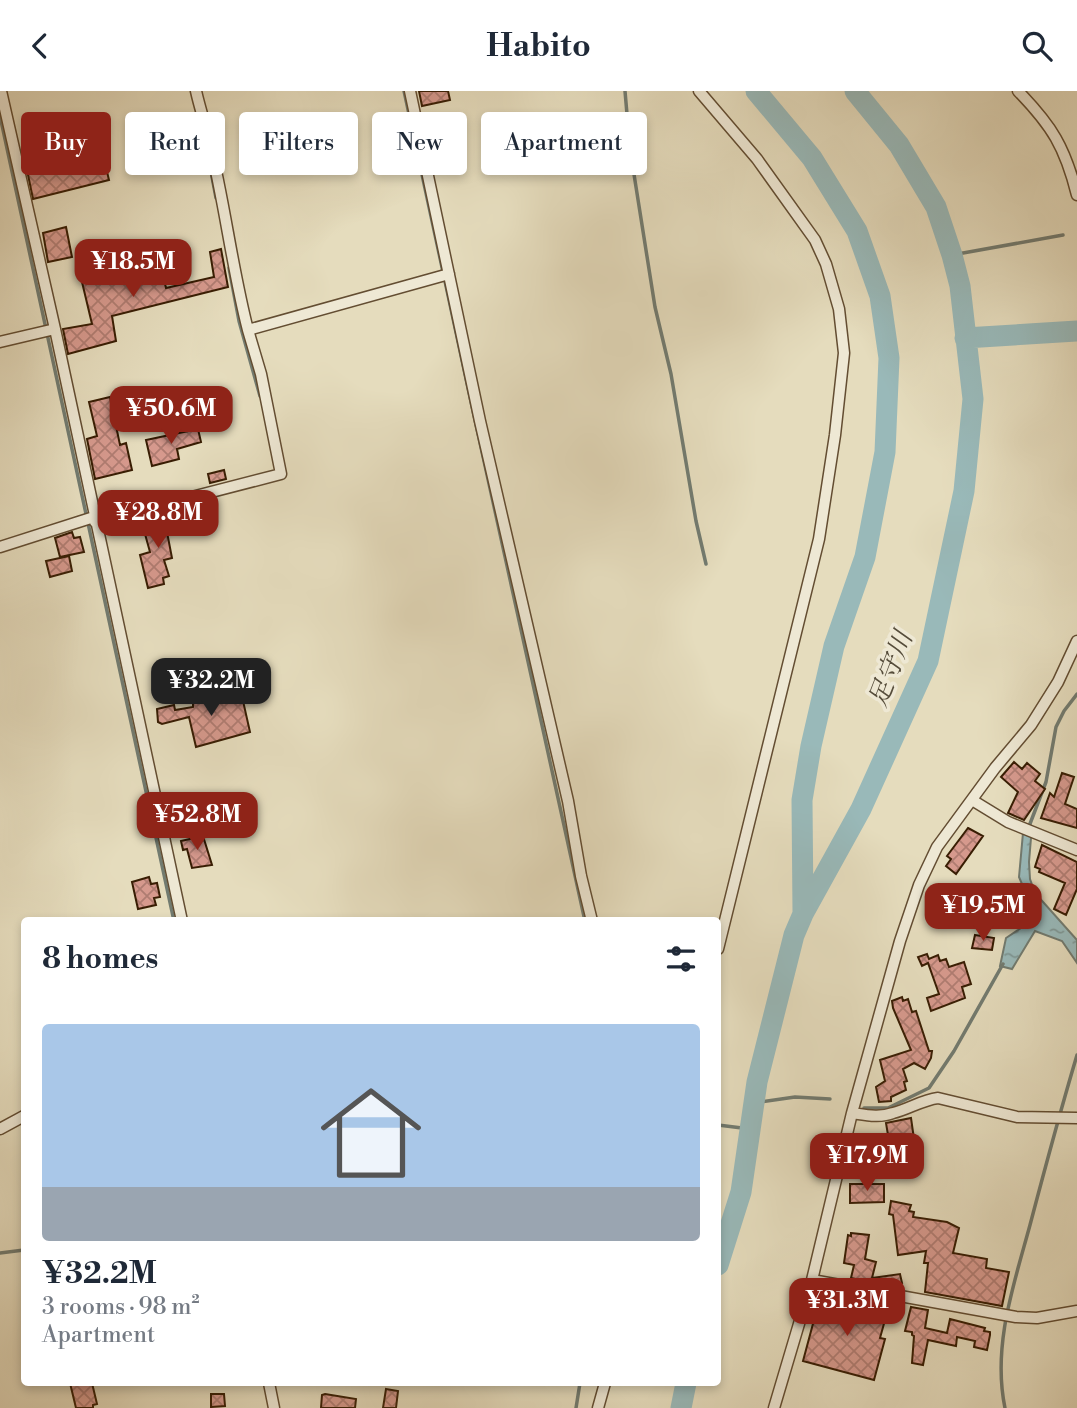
<!DOCTYPE html>
<html lang="en">
<head>
<meta charset="utf-8">
<style>
	:root { --surface:#fff; --page:#f6f6f7; --text:#1f2937; --muted:#747a83; --accent:#8f2418 }
	body { margin:0; font-family:"Libre Bodoni","Noto Serif JP",serif; background:var(--page); color:var(--text); height:100vh; display:flex; flex-direction:column; font-size:26px; white-space:nowrap }
	* { box-sizing:border-box; margin:0 }
	p { font-size:23px; color:var(--muted) }
	.icon { flex:none; width:38px; height:38px; fill:none; stroke:currentColor; stroke-width:2; stroke-linecap:round; stroke-linejoin:round }
	.map { position:relative; flex:1; overflow:hidden }
	.sheet { position:absolute; left:21px; top:826px; width:700px; height:469px; display:flex; flex-direction:column; background:var(--surface); border-radius:7px; box-shadow:0 4px 10px #0003 }
	.sheet>* { flex:none }
	.guide { position:absolute; left:21px; top:21px; width:700px; height:63px; display:flex; gap:14px }
	.price { position:absolute; translate:-50% -60px; padding:0 16px; border-radius:14px; background:var(--accent); color:#fff; font-size:23px; line-height:46px; filter:drop-shadow(0 2px 4px #0008) }
	.price::after { content:''; position:absolute; left:50%; top:42px; width:21px; height:16px; margin-left:-10px; background:inherit; clip-path:polygon(0 0,100% 0,50% 100%) }
	.price.current { background:#222; color:#fff }
	ul { padding:0; list-style:none }
	li { display:grid; align-content:center; gap:14px; height:371px; padding:0 21px }
	li span { display:grid; place-items:center; height:217px; border-radius:7px; color:#555 }
	li>.icon { margin-inline-start:auto }
	span .icon { width:126px; height:126px; fill:#fffc; stroke-width:1 }
	li b { font-size:30px }
	h2 { display:flex; justify-content:space-between; align-items:center; height:84px; padding:0 21px; font-size:30px }
	.tag { padding:0 24px; border-radius:7px; background:var(--surface); box-shadow:0 4px 10px #0003; font-size:24px; line-height:63px }
	.tag.current { background:var(--accent); color:#fff }
	header { display:flex; justify-content:space-between; align-items:center; height:91px; padding:0 21px; background:var(--surface); font-size:32px; font-weight:800 }
	.map>svg:first-child { display:block }
	.water { fill:url(#water-ripples); stroke:#727b70; stroke-width:2 }
	.lines { fill:none; stroke-linecap:round; stroke-linejoin:round }
	.stream { stroke:#727b70; stroke-width:3.5 }
	.river { stroke:#99b9b9; stroke-width:21 }
	.building { fill:url(#building-cross-hatch); stroke:#381d03; stroke-width:2 }
	.minor-casing { stroke:#634d32; stroke-width:13 }
	.minor { stroke:#eee8d4; stroke-width:10 }
	.labels { text-anchor:middle; stroke-width:7; stroke-linejoin:round; paint-order:stroke }
	.water-label { font-size:26px; font-style:italic; fill:#554c3a; stroke:#eee8d4 }
</style>
</head>
<body>
<header><svg class="icon" aria-label="back" viewBox="0 0 24 24"><path d="M15 5l-7 7 7 7"/></svg>Habito<svg class="icon" aria-label="search" viewBox="0 0 24 24"><circle cx="10" cy="10" r="6"/><path d="M15 15l6 6"/></svg></header>
<div class="map">
<svg width="1077" height="1317" viewBox="0 0 1077 1317">
	<defs>
		<pattern id="water-ripples" width="26" height="14" patternUnits="userSpaceOnUse" patternTransform="scale(1.75)"><rect width="26" height="14" fill="#99b9b9"/><path d="M2 4q2-2 4 0t4 0M15 11q2-2 4 0t4 0" fill="none" stroke="#7e9694"/></pattern>
		<pattern id="building-cross-hatch" width="8" height="8" patternUnits="userSpaceOnUse" patternTransform="scale(1.75)"><rect width="8" height="8" fill="#d6998d"/><path d="M0 0l8 8M0 8l8-8" fill="none" stroke="#af7c71"/></pattern>
	</defs>
	<rect width="100%" height="100%" fill="#e5dcbd"/>
	<filter id="stains"><feTurbulence type="fractalNoise" baseFrequency=".00286" numOctaves="4"/><feColorMatrix values="0 0 0 0 .2 0 0 0 0 .09 0 0 0 0 .02 0 0 0 .5 -.17"/></filter>
	<radialGradient id="worn" r=".72"><stop offset=".6" stop-color="#630" stop-opacity="0"/><stop offset="1" stop-color="#630" stop-opacity=".3"/></radialGradient>
	<path class="water" d="M1026,733L1032,735L1029,771L1030,788L1035,802L1077,849V872L1062,850L1035,840L1012,878L1000,875L1006,847L1021,837L1033,819L1019,786L1023,742Z"/>
	<g class="lines">
		<path class="stream" d="M404,0C463,277 524,553 585,830
			M625,0L630,58L655,216L671,283L696,430L706,473
			M0,25L174,830
			M209,70L216,107
			M952,164L1063,144
			M229,177L239,230L260,305
			M1028,738L1046,691L1056,636L1064,620L1077,603
			M754,1012L795,1006L830,1008
			M864,1017H888L929,997L954,960L1003,873
			M718,1034L750,1038
			M0,1162L24,1159
			M576,1317L580,1292
			M1005,1317C992,1255 1014,1193 1030,1134C1045,1077 1060,1021 1077,964"/>
		<path class="river" d="M756,0L812,67L857,140L880,205L889,267L885,361L865,466L834,555L811,655L802,709L803,821
			M965,247L1077,240
			M718,1174L741,1101L757,991L794,844L803,823L861,718L928,570L964,400L973,308L960,195L952,164L936,116L899,54L855,0
			M681,1317L686,1292"/>
	</g>
	<path class="building" d="M419,0H448L450,9L422,15Z
		M101,56L109,89L33,108L26,74Z
		M66,136L72,166L48,171L43,142Z
		M221,158L228,196L112,225L116,250L68,263L63,238L92,233L82,191L160,172L166,197L214,186L210,161Z
		M110,306L120,354L126,352L132,379L95,388L87,348L97,345L89,311Z
		M198,338L201,351L177,358L179,368L152,375L146,349Z
		M224,379L226,388L210,392L208,383Z
		M174,421L177,433L166,436L172,467L164,469L169,485L163,487L164,493L148,497L140,464L150,461L145,443L149,442L147,430Z
		M72,441L74,447L80,446L84,461L60,466L55,447Z
		M69,465L72,480L50,486L46,470Z
		M241,601L250,641L196,656L189,626L162,633L158,631L157,618L174,614L175,619L193,616V612Z
		M1014,671L1022,678L1027,672L1040,683L1035,690L1045,698L1024,729L1008,722L1018,701L1001,686Z
		M1062,682L1074,686L1065,713L1077,718V737L1041,727L1050,702L1054,706Z
		M968,737L983,745L956,783L946,775L951,768L947,765Z
		M203,745L212,774L192,777L187,758L183,759L181,750Z
		M1042,754L1077,771V798L1066,824L1054,818L1065,792L1039,781L1040,778L1035,776Z
		M149,786L151,793L157,792L160,806L154,807L156,814L138,818L132,791Z
		M966,807L986,812L984,822L964,817Z
		M975,844L994,847L992,859L972,857Z
		M927,863L929,868L938,864L940,870L946,868L949,876L964,871L971,893L962,896L965,907L931,920L927,907L939,903L928,872L922,875L918,866Z
		M902,906L903,910L908,908L912,921L916,920L929,960H932L931,967L925,978L914,972L903,978L907,990L904,991L906,999L891,1006V1010L879,1011L876,996L885,990L880,969L911,959L893,917L892,910Z
		M911,1027L914,1048L906,1050L907,1059L886,1062L885,1051L889,1050L886,1032Z
		M850,1093H884V1111L850,1112Z
		M891,1110L911,1114L909,1120L914,1121L913,1126L947,1131L959,1137L953,1162L987,1168L986,1177L1009,1181L1002,1215L925,1201L928,1172H924L926,1160L898,1164L893,1124L889,1123Z
		M851,1142L869,1144L865,1168L876,1171L872,1187L900,1183L902,1192L888,1195L851,1187L854,1174L844,1172L848,1144L851,1145Z
		M833,1201L852,1204L848,1218L870,1224L874,1208L882,1210L880,1221L884,1222L882,1229H885L880,1247L885,1248L874,1289L803,1270L814,1229L819,1230L822,1217L828,1218Z
		M911,1216L928,1219L925,1237L947,1242L950,1228L985,1237L984,1240L990,1241V1244L987,1259L974,1256L975,1250L957,1246L956,1255L928,1249L923,1274L912,1272L914,1245L912,1244V1241L905,1240Z
		M70,1292H92L97,1313L93,1314V1317H76Z
		M386,1298L398,1300L396,1317H383Z
		M211,1303H224L225,1315L211,1316Z
		M325,1303L356,1308L355,1317H321L322,1304Z"/>
	<g class="lines">
		<g class="minor-casing">
			<path id="minor" d="M1,0L55,238L182,830
				M196,0C200,18 206,35 210,53C225,114 232,177 248,239
				M410,0L480,330L568,710L581,785L592,830
				M699,0L757,68L815,149L826,173L839,218L844,262L835,344L819,448L718,858
				M1018,0C1052,35 1065,56 1077,104
				M0,251L55,238
				M95,431L281,383L261,283L248,239L449,183
				M0,456L94,426
				M972,709L1008,731L1077,759
				M852,1022C866,1024 880,1027 893,1022C909,1018 922,1009 938,1007L1017,1026L1077,1027
				M0,1038L24,1025
				M812,1189L1016,1226L1037,1227L1077,1220
				M269,1292L274,1317
				M598,1317L605,1292
				M774,1317L812,1189L852,1022L900,850L919,794L937,756L995,677L1031,634L1058,591L1077,550"/>
		</g>
		<use href="#minor" class="minor"/>
	</g>
	<g class="labels">
		<g class="water-label">
			<text transform="translate(890 578) rotate(-69)" y="9">足守川</text>
		</g>
	</g>
	<rect width="100%" height="100%" filter="url(#stains)"/>
	<rect width="100%" height="100%" fill="url(#worn)"/>
</svg>
<b class="price" style="left:133px;top:208px">¥18.5M</b>
<b class="price" style="left:171px;top:355px">¥50.6M</b>
<b class="price" style="left:158px;top:459px">¥28.8M</b>
<b class="price current" style="left:211px;top:627px">¥32.2M</b>
<b class="price" style="left:197px;top:761px">¥52.8M</b>
<b class="price" style="left:983px;top:852px">¥19.5M</b>
<b class="price" style="left:867px;top:1102px">¥17.9M</b>
<b class="price" style="left:847px;top:1247px">¥31.3M</b>
<div class="guide">
<a class="tag current">Buy</a>
<a class="tag">Rent</a>
<a class="tag">Filters</a>
<a class="tag">New</a>
<a class="tag">Apartment</a>
</div>
<section class="sheet">
<h2>8 homes<svg class="icon" aria-label="filters" viewBox="0 0 24 24"><path d="M4 7h16M4 17h16"/><circle cx="9" cy="7" r="2"/><circle cx="15" cy="17" r="2"/></svg></h2>
<ul>
<li><span style="background:linear-gradient(#a9c7e8 75%,#9aa5b1 0)"><svg class="icon" aria-label="home" viewBox="0 0 24 24"><path d="M3 11l9-7 9 7M6 9v11h12V9"/></svg></span><div><b>¥32.2M</b><p>3 rooms · 98 m²</p><p>Apartment</p></div></li>
</ul>
</section>
</div>
</body>
</html>
